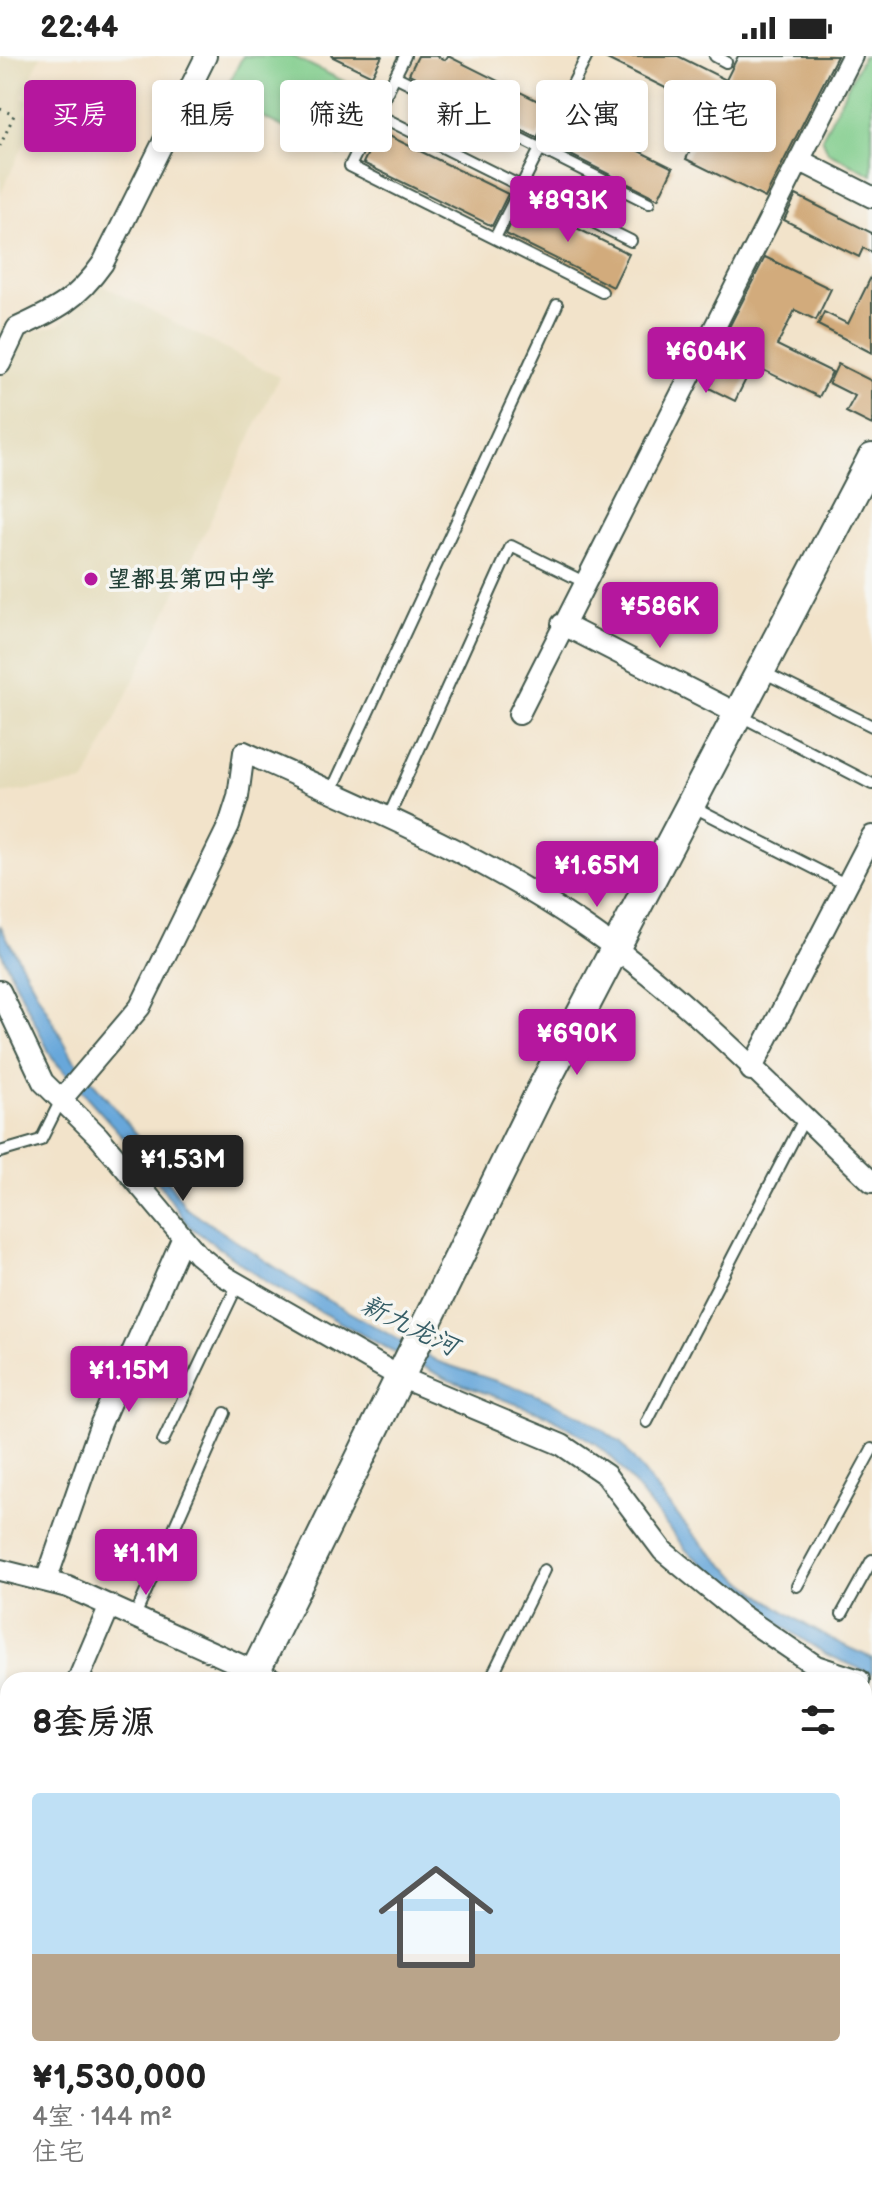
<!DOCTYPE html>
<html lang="zh">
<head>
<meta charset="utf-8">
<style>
	:root { --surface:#fff; --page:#f6f6f6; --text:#222; --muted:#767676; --line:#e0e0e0; --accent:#b5179e }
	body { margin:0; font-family:"Balsamiq Sans","LXGW WenKai TC",sans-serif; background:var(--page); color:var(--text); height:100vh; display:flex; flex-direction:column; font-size:30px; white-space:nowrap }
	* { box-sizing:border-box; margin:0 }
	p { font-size:26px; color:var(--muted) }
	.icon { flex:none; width:44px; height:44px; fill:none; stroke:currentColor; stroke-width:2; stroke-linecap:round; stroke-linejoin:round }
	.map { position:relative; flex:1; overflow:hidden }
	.details { position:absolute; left:0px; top:1616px; width:872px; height:538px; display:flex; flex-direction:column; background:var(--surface); border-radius:24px 24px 0 0; box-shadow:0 4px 12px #0003 }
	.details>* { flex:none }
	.top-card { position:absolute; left:24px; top:24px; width:824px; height:72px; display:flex; gap:16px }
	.price { position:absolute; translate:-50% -68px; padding:0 18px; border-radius:8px; background:var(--accent); color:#fff; font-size:26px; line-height:52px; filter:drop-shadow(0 2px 4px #0008) }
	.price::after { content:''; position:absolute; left:50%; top:48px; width:24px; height:18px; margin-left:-12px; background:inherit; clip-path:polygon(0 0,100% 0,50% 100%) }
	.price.active { background:#222; color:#fff }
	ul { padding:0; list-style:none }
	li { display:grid; align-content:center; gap:16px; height:424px; padding:0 32px }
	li+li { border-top:2px solid var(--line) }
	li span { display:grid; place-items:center; height:248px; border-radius:8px; color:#555 }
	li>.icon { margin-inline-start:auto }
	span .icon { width:144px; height:144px; fill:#fffc; stroke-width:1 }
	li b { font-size:34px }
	h2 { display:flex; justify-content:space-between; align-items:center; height:96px; padding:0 32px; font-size:34px }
	.pill { padding:0 28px; border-radius:8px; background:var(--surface); box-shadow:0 4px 12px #0003; font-size:28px; line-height:72px }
	.pill.active { background:var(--accent); color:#fff }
	.status { display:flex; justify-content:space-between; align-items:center; height:56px; padding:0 40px; background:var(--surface); direction:ltr }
	.status svg { height:22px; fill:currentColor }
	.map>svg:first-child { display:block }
	.built { fill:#e4dbba }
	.green { fill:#7fcc8a; stroke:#4f845f; stroke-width:2 }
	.water { fill:#67a7da; stroke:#437287; stroke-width:2 }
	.building { fill:#d2ab7b }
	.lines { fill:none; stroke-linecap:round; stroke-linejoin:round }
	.lane-casing { stroke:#3f564a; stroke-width:14 }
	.street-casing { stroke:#3f564a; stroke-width:24 }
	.secondary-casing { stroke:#3f564a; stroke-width:32 }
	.path { stroke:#3f564a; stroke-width:3; stroke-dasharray:2 6; stroke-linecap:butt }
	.lane { stroke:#fff; stroke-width:10 }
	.street { stroke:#fff; stroke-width:20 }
	.secondary { stroke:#fff; stroke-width:28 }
	.poi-dot { fill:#b5179e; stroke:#f6f6f2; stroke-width:3 }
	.labels { text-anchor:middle; stroke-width:7; stroke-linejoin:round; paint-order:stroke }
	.poi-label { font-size:24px; font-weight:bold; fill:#1f3d34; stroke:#f6f6f2; text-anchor:start }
	.water-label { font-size:26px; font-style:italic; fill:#355d66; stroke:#f6f6f2 }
</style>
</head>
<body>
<div class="status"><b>22:44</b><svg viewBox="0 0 49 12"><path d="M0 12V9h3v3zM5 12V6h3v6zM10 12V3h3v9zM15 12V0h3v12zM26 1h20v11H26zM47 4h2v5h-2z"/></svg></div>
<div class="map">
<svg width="872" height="2153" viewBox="0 0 872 2153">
	<rect width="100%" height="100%" fill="#f6f6f2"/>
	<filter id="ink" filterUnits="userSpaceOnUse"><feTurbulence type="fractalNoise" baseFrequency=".0125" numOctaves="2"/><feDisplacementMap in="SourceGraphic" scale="16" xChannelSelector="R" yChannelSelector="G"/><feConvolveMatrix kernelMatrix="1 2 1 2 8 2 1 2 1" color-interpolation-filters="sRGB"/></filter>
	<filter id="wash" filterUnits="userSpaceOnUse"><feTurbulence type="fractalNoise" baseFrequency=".006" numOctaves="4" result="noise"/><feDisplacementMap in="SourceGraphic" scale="32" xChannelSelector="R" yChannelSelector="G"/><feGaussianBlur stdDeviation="1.8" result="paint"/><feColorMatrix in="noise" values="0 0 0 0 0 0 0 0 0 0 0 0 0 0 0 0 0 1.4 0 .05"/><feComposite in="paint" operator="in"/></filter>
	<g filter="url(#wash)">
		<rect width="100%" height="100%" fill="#f2e3ca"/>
		<path class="built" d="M0,0H41L22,41L29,45L24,56L36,62L0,139Z
			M100,228L279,321L85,726L0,738V320L8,303L0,298V269L19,279L59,269Z"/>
		<path class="green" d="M243,0H292L370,38L372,46L347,97L339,99L222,41Z
			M863,0H872V119L828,96L822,82Z"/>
		<path class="water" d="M0,869L74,1004L141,1083L186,1152L311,1235L439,1306L532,1337L584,1361L621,1387C649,1422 676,1461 707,1493C752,1538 813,1578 872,1602V1618L826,1598L768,1561L687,1495L615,1405L598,1389L547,1359L449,1324L372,1284L268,1227L189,1170L140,1100L52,1002L0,894Z"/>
		<g id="blocks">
			<path class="building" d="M331,0H382L372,20Z
				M418,0H437L445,4L448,0L552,52L537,82L409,18Z
				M601,0H678L726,24L738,0H837L765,142L686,103L710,54Z
				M566,59L673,112L658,143L551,89Z
				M379,75L508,138L492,170L363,107Z
				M796,139L872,177V196L863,192L859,201L784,164Z
				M522,145L629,198L613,231L506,178Z
				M765,201L831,233L816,264L795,254L777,289L832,316L819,341L753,309L735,345L709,332L731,287L723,283Z
				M872,219V297L818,269L824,256L848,268Z
				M838,308L872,325V369L846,356L855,340L829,327Z"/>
		</g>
	</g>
	<g filter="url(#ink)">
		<use href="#blocks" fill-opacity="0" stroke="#3f564a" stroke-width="2"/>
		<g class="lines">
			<g class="lane-casing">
				<path id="lane" d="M405,0L350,110L602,236
					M715,0L726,6
					M395,20L649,147
					M376,58L631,185
					M495,182L587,0
					M763,616L872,670
					M739,659L872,728
					M331,736L557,249
					M692,750L847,829
					M388,762L511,490L584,526
					M0,1096L41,1084L61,1044
					M647,1366L804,1063
					M163,1385L238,1228
					M797,1530L872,1393
					M842,1558L872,1504
					M135,1560L225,1357
					M490,1624L544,1514"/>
			</g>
			<g class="street-casing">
				<path id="street" d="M799,104L872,141
					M0,308L17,272C56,254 77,244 103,207L206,0
					M562,568L738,658
					M519,658L852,0
					M0,935L43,1026L98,1080L198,1199L224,1220L400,1321L562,1389L606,1419L663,1495L741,1559L816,1610L859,1624
					M751,1014L872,780
					M61,1044L140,951L229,769L238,741L244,696C359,748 475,796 580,867C684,937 780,1040 872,1126
					M0,1514L68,1531L274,1624
					M46,1525L101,1367L183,1181
					M78,1624L110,1549
					M0,1790L8,1773
					M864,1952L872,1957
					M16,2153V2146"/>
			</g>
			<g class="secondary-casing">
				<path id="secondary" d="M251,1624L539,1038L872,402
					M0,2106L8,2110
					M166,2146H200
					M662,2146L685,2153"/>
			</g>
			<path class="path" d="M0,53L14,59L0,90"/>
			<use href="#lane" class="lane"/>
			<use href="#street" class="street"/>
			<use href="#secondary" class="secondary"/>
		</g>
	</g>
	<circle class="poi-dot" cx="91" cy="523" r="8"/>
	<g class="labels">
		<g class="poi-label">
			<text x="107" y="531">望都县第四中学</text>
		</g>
		<g class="water-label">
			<text transform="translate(410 1269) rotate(26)" y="9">新九龙河</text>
		</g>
	</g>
</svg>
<b class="price" style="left:568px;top:188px">¥893K</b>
<b class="price" style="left:706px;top:339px">¥604K</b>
<b class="price" style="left:660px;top:594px">¥586K</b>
<b class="price" style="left:597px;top:853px">¥1.65M</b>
<b class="price" style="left:577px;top:1021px">¥690K</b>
<b class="price active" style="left:183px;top:1147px">¥1.53M</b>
<b class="price" style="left:129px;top:1358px">¥1.15M</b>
<b class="price" style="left:146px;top:1541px">¥1.1M</b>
<div class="top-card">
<a class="pill active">买房</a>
<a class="pill">租房</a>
<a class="pill">筛选</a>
<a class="pill">新上</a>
<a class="pill">公寓</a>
<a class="pill">住宅</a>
</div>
<section class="details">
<h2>8套房源<svg class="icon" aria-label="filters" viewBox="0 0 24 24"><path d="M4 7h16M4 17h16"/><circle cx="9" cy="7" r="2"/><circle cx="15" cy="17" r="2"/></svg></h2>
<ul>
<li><span style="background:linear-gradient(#bfe0f5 65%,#b9a48a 0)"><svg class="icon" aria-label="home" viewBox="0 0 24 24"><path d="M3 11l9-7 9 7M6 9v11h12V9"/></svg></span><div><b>¥1,530,000</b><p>4室 · 144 m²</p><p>住宅</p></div></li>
</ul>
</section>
</div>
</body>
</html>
